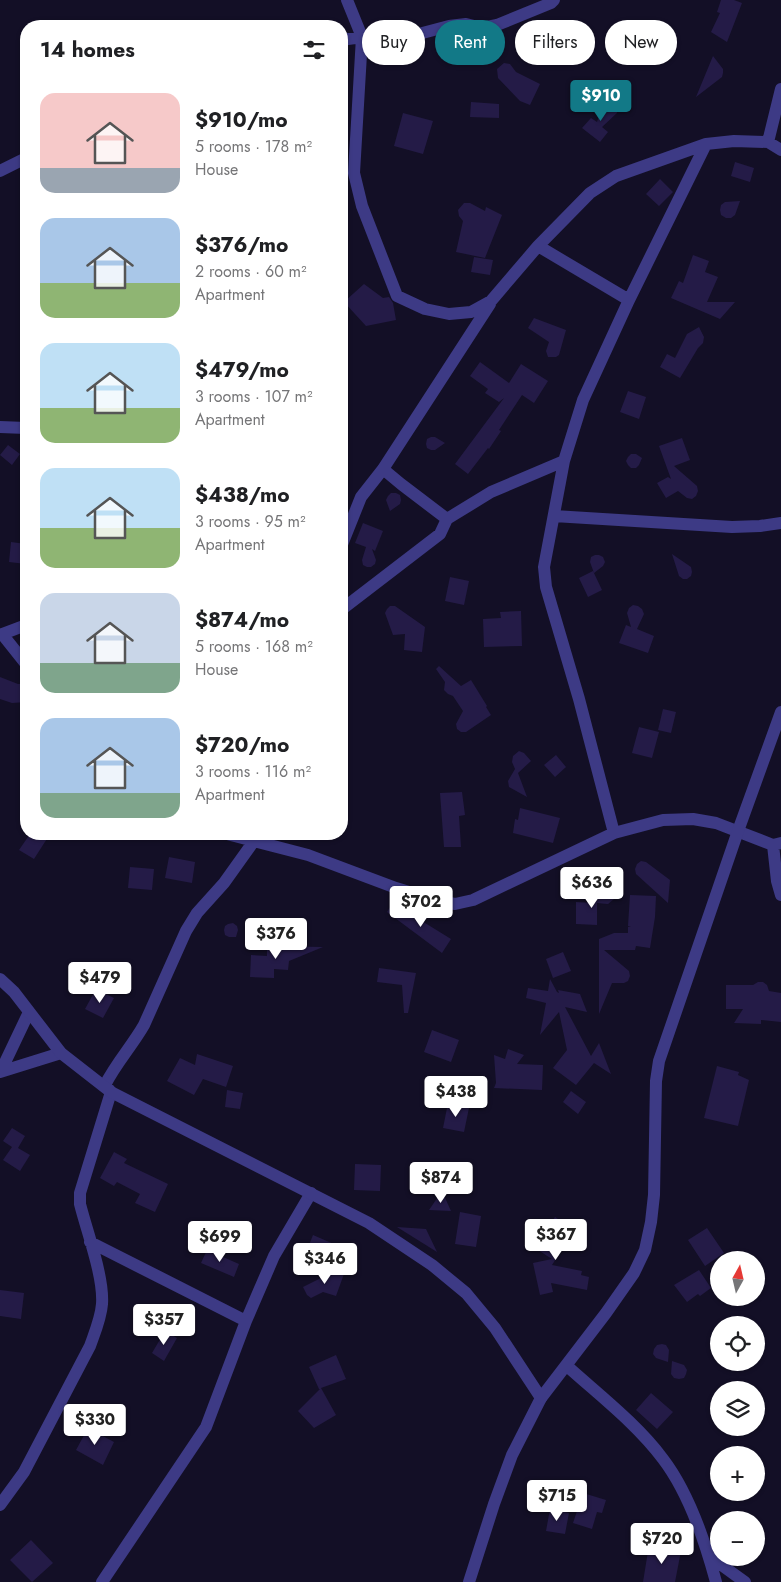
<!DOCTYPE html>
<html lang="en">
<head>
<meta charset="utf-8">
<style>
	:root { --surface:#fff; --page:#f6f6f6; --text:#202124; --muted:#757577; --accent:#127987 }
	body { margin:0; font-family:Jost,sans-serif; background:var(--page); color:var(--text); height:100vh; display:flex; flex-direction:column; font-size:19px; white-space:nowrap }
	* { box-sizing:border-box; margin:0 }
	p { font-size:16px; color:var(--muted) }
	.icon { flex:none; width:28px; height:28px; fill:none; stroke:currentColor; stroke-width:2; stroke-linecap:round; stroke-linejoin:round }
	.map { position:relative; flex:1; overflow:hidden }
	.side { position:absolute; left:20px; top:20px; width:328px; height:820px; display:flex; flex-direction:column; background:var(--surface); border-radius:20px; box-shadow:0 1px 4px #0004 }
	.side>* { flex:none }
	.guide { position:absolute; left:362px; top:20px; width:342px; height:45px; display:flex; gap:10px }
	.needle { width:32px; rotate:8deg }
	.buttons { position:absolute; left:710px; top:1251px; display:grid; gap:10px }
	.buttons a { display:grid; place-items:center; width:55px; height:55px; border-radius:50%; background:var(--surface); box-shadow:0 1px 4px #0004; font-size:25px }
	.price { position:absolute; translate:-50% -42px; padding:0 11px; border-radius:5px; background:#fff; color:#222; font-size:16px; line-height:32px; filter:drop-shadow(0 1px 2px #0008) }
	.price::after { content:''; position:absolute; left:50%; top:30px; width:15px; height:11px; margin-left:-8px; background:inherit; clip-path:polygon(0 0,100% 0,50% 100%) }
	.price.on { background:var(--accent); color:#fff }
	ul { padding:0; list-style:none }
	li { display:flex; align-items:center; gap:15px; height:125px; padding:0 20px }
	li span { display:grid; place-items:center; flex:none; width:140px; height:100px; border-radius:15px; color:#555 }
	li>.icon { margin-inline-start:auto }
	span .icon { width:60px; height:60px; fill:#fffc; stroke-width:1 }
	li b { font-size:21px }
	h2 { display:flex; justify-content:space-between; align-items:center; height:60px; padding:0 20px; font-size:21px }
	.tag { padding:0 18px; border-radius:22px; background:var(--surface); box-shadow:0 1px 4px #0004; font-size:18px; line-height:45px }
	.tag.on { background:var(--accent); color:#fff }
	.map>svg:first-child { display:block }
	.building { fill:#241b47 }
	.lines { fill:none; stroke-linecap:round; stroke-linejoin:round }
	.minor { stroke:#3d3a85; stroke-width:12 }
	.tertiary { stroke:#3d3a85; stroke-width:12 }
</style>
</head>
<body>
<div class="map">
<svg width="781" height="1582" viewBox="0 0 781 1582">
	<rect width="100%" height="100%" fill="#130f26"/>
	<path class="building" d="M721,0H734L742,3L727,42L711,32L720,13L717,12Z
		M713,56L723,69V73L722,77L696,97Z
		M504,63L510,64L516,72L540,84L530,105L520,101L498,78L497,69Z
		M471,102L499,104V118L470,117Z
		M607,102H612L616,105L617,113L602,127L608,132L600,142L582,128L591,118L597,122L602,106Z
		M403,113L433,121L423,154L394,146Z
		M735,162L754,168L750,182L731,176Z
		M660,179L673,192L659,206L646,194Z
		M740,201L735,215L731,218H726L721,215L720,210L721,205L725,202Z
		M464,203H470L485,211L486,207L502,215L485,258L456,252L463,221L459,216L458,210Z
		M693,255L709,261L705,272L718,277L707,302H735L720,319L671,298L679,281L683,283Z
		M474,257L493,260L490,275L471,272Z
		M364,284L383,298L389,297L393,303L396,320L366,326L344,302Z
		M534,318L566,330L559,355L556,357H548L546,351L549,342L528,328Z
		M699,327L704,337L703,343L698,348L680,378L660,367L667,354L675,358L687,334Z
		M480,362L509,383L521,364L548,381L534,403L522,395L499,430L501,431L489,449L488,448L468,474L455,464L504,398L499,402L485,393L488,389L470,376Z
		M628,391L646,397L639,419L620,412Z
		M431,437H435L445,443L435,450H431L427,448L426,444L427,439Z
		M682,438L690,460L674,466L697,486L698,491L696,496L692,499L687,498L678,491L666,498L657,483L668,477L671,479L659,446Z
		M8,445L20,454L12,465L0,455Z
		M631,454H636L642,458L639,465L636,468H631L628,465L626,461L628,457Z
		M391,493H396L400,495L401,500L400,504L390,511L386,500L388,496Z
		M363,523L383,531L375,551L372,549L376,560L375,564L371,567H367L363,565L362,560L366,547L355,543Z
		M11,542L26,544V564L9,562Z
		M672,554L691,567L692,572L691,576L687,579H683L679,576Z
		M595,555H599L603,557L605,562L603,566L594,573L590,562L591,557Z
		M593,571L602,590L588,597L579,578Z
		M450,577L469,581L464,605L445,601Z
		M633,605L638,606L642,609L644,614L637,629L654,636L648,653L619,643L626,625L631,627L627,613L629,608Z
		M390,606H395L425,627L422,652L404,650L405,634L393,635L385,613L387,609Z
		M521,611L522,646L484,647L483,619L501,618L500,612Z
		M439,666L461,686L471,680L487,706L486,707L491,715L466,732H461L457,729L456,724L463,711L453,696L448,694L444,690L445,682L436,669Z
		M0,677L18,684H26V702L12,703L0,699Z
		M663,709L676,712L671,733L658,730Z
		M639,727L659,732L652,758L632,753Z
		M519,751L524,753L531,761L518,773L527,797L509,787L508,781L515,769L512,762L513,756Z
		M556,755L566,767L555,777L544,765Z
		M462,792L465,815L459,816L461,847H444L440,793Z
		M520,808L560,818L553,843L513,833L515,819L518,820Z
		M30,834H50L34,859L19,850Z
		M169,857L195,862L192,883L165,878Z
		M641,861L646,862L670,880L668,903L636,874L635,869L637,864Z
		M130,867L154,869L152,890L128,888Z
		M606,890L610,891L614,899L608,904L597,903V925L576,924V902L594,903L601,891Z
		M630,895L656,896L655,917L650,948L636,946L635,950H604L629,971L630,976L628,981L624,983H612L599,1014V939L614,933H628V927L631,926H628Z
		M392,904L416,917L417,918L451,939L442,953L387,912Z
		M233,923L237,926L238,930L236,937H229L225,935L224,930L225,926L228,924Z
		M267,946L323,947L289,961L288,970L274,969V978L250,977L251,955L267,956Z
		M563,952L571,971L553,978L546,959Z
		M379,968L416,973L408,1013H404L402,985L377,982Z
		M550,979L557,992L559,993L558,990L580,994L587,1012L565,1007L591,1056L599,1043L611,1074L594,1063L576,1085L553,1068L567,1050L559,1012L540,1035L546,1003L526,998L528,988L548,991Z
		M758,982H763L767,985L769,991L781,993V1022L761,1020V1024L734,1023L743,1009H726V985H753Z
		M96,989L114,998L103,1018L85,1009Z
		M432,1030L459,1040L451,1062L424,1052Z
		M508,1049L524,1055L517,1064L543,1065L542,1090L494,1088L496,1083L494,1055L505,1059Z
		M197,1054L233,1066L226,1087L203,1079L194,1095L167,1081L180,1058L195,1065Z
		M717,1066L739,1072L738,1075L749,1080L738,1126L704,1118Z
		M227,1090L243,1093L240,1109L225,1107Z
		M571,1091L586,1102L578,1114L563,1102Z
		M448,1103L469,1108L464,1132L443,1128Z
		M12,1128L25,1136L18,1148L30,1155L20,1171L3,1160L12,1147L3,1141Z
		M114,1152L127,1159L124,1163L168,1184L155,1212L135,1203L140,1194L117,1182L114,1186L100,1178Z
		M355,1164L381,1165L380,1191L354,1190Z
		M442,1191L451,1211L429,1210Z
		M460,1212L481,1216L476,1247L455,1244Z
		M555,1217L567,1225L564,1229L572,1234L552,1265L582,1271L581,1275L589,1277L587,1290L551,1283L553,1292L540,1295L533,1263L552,1259L535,1248Z
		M397,1227L426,1229L437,1252Z
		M707,1228L724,1253L705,1266L688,1240Z
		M313,1235L343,1248L334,1268L305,1255Z
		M207,1250L239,1264L234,1277L201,1263Z
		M699,1270L711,1288L700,1296L698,1294L687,1302L674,1285Z
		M335,1271L344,1274L336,1296L323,1292L311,1298L307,1295L303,1287Z
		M0,1290L24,1293L21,1319L0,1316Z
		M165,1331L177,1338L164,1361L152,1353Z
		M662,1344L666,1345L669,1350L668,1362L656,1358L653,1354L654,1349L657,1345Z
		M336,1355L346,1379L321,1388L336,1415L314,1428L298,1411L320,1389H319L309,1367Z
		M672,1361L684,1365L687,1370L686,1374L684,1378L679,1379L674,1378L671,1374Z
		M651,1393L673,1412L657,1429L636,1410Z
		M88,1428L114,1442L103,1465L76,1450Z
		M583,1493L606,1500L602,1513L597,1512L592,1529L573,1523Z
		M550,1509L569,1513L565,1534L546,1531Z
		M31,1540L53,1563L32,1582L10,1560Z
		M649,1545L681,1551L675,1582H643Z"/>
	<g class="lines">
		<path class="minor" d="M347,0L362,37L354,173L362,206L397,296L425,309L449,314L471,312L491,301L538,246L590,193L616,176L706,144L734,141L768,142L781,150
			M341,40L362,37L411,36L449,26L466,24L482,28L497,25L551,3L554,0
			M768,142L781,89
			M0,171L26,158
			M538,246L629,300
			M0,427L26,428
			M383,469L401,484L447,519
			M554,516L732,527L760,526L781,523
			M341,547L361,497L383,469L490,304
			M341,610L440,534L447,519L491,492L564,461
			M2,634L26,664
			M0,635L26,625
			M614,833L579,699L546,587L544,567L564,461L583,400L629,300L706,144
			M227,834L308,855L396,888L438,901L455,904L473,900L614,833L663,820L693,819L716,823L773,845L781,843
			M773,845L777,881L781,895
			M1,1071L29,1012
			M0,1072L61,1053
			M90,1242L246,1321
			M567,1366C599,1395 637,1424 663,1459C689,1493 705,1541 716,1582
			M0,1505L24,1472L90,1346C95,1332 101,1318 102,1304C104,1277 87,1232 80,1204V1193L111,1092L105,1085C116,1063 132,1046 144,1025L186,931L197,913L224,883L254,841
			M709,1556L745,1582
			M102,1582L206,1427L246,1321L274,1256L311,1193
			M469,1582L494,1504L512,1455L541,1398"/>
		<path class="tertiary" d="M0,979L14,992L61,1053L111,1092L369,1223L432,1265L466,1293L495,1328L541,1398L606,1313L634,1273L645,1250L651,1222L654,1195L656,1081L659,1061L738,831L781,712"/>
	</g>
</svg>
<div class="buttons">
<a><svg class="needle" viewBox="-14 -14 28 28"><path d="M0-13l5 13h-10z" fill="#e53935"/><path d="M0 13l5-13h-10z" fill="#757577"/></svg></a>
<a><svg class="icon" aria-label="locate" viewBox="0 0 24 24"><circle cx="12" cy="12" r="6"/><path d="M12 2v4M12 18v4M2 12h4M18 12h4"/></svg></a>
<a><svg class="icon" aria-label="layers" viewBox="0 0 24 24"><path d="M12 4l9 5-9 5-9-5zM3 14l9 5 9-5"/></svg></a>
<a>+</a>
<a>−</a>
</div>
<b class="price on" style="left:601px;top:122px">$910</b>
<b class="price" style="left:592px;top:909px">$636</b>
<b class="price" style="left:421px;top:928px">$702</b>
<b class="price" style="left:276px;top:960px">$376</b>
<b class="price" style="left:100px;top:1004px">$479</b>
<b class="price" style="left:456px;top:1118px">$438</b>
<b class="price" style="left:441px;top:1204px">$874</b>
<b class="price" style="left:556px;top:1261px">$367</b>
<b class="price" style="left:220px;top:1263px">$699</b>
<b class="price" style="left:325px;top:1285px">$346</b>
<b class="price" style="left:164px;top:1346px">$357</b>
<b class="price" style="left:95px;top:1446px">$330</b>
<b class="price" style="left:557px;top:1522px">$715</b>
<b class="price" style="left:662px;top:1565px">$720</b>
<div class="guide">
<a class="tag">Buy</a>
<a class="tag on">Rent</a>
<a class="tag">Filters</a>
<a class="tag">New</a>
</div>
<section class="side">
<h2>14 homes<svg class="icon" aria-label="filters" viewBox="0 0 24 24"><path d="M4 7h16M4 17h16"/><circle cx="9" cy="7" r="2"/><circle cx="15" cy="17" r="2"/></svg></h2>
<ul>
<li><span style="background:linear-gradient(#f6c9c9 75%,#9aa5b1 0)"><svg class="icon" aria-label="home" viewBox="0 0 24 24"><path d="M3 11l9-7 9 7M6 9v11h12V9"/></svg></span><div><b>$910/mo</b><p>5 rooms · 178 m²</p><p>House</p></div></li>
<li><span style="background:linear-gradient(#a9c7e8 65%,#8fb573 0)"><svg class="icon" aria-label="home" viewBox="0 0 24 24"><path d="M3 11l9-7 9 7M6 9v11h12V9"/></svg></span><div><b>$376/mo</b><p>2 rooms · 60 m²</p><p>Apartment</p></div></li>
<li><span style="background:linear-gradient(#bfe0f5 65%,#8fb573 0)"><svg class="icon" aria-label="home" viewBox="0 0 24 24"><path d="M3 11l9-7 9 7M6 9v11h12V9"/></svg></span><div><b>$479/mo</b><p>3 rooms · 107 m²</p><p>Apartment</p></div></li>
<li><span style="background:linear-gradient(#bfe0f5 60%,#8fb573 0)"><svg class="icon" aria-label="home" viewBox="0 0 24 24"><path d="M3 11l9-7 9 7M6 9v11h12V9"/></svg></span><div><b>$438/mo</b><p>3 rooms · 95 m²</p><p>Apartment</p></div></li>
<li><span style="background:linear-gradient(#c9d6e8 70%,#7fa58c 0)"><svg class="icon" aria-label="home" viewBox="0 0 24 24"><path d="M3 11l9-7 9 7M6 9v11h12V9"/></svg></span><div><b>$874/mo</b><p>5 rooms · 168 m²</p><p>House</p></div></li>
<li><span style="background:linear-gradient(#a9c7e8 75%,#7fa58c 0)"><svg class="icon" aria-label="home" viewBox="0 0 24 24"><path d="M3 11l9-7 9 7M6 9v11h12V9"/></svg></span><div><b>$720/mo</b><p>3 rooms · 116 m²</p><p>Apartment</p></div></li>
</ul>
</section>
</div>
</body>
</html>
